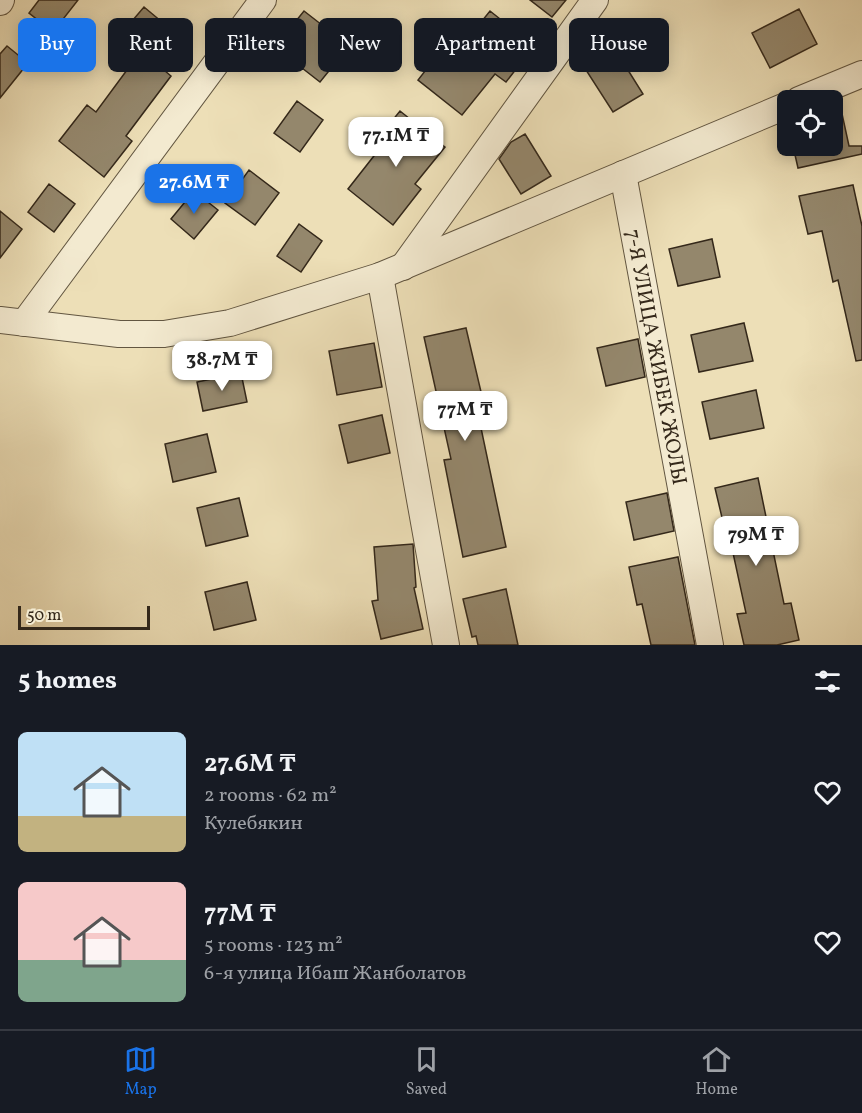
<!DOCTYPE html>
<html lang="en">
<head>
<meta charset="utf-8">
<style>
	:root { --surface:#171b24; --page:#20242c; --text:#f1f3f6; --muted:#9ea1a6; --line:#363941; --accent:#1a73e8 }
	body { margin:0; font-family:Vollkorn,serif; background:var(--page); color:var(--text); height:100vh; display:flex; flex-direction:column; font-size:22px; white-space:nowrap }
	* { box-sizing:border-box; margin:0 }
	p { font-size:20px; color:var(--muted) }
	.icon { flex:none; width:33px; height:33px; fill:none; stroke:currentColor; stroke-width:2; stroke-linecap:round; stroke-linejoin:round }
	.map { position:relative; height:645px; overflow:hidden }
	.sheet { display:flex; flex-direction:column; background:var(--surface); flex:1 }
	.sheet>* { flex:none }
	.top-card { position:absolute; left:18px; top:18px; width:826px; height:54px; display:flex; gap:12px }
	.buttons { position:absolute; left:777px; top:90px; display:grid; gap:12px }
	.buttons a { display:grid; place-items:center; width:66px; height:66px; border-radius:9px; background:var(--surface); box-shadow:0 3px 15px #0003; font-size:30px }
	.scale { position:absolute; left:18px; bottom:15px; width:132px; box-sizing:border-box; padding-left:6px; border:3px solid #34281a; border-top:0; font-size:16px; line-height:21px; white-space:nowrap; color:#34281a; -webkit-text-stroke:4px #f3ead0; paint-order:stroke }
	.price { position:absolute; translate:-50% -51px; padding:0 14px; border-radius:12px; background:#fff; color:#222; font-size:20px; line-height:39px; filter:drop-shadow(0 2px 3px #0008) }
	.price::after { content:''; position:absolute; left:50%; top:36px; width:18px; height:14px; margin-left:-9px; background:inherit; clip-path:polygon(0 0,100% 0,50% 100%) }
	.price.current { background:var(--accent); color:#fff }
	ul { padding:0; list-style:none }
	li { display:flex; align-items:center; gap:18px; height:150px; padding:0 18px }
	li span { display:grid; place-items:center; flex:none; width:168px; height:120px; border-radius:9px; color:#555 }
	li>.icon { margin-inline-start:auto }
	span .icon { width:72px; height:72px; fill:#fffc; stroke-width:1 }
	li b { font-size:26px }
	h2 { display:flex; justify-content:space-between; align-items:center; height:72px; padding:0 18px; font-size:26px }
	.tag { padding:0 21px; border-radius:9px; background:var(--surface); box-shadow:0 3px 15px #0003; font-size:21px; line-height:54px }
	.tag.current { background:var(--accent); color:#fff }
	.tabs { display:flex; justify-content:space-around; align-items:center; height:84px; border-top:2px solid var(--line); background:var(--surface); font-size:16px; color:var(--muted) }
	.tabs a { display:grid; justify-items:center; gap:3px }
	.tabs .current { color:var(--accent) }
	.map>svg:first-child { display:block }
	.building { fill:#94876c; stroke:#34281a; stroke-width:1.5 }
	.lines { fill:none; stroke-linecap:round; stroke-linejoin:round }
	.minor-casing { stroke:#625641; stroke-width:28 }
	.minor { stroke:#f3ead0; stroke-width:26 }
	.labels { text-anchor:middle; stroke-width:6; stroke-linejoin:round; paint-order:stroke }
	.street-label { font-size:21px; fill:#34281a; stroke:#f3ead0 }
</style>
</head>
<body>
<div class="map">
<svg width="862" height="645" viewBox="0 0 862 645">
	<rect width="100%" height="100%" fill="#eddfb7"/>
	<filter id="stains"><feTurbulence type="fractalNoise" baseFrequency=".00333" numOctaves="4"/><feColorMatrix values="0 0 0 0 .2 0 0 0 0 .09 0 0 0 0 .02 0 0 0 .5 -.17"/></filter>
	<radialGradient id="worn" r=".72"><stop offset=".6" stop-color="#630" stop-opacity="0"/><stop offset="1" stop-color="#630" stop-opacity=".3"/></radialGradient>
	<path class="building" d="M39,0H78L53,32L29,13Z
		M530,0H566L552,17Z
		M144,7L174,32L151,59L171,76L126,136L132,141L104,177L59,141L87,105L96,112L141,51L121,34Z
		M799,9L817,44L770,68L752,33Z
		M304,11L349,46L320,82L275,47Z
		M490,11L534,46L506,82L495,74L462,115L418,80L446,44L457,52Z
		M7,46L28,63L0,98V54Z
		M616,51L643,94L613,112L586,70Z
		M839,100L849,146H862V154L798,168L793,146H832V102Z
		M297,101L323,120L300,152L274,133Z
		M400,111L445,147L415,184L421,189L393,225L348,189L377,152L371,147Z
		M525,134L551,176L521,194L499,159L511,142Z
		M249,170L279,193L255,225L225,203Z
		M49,184L75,204L54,232L28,212Z
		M853,185L862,226V360L856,361L838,280L833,282L822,231L808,234L799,196Z
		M194,191L218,210L194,239L171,219Z
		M0,211L22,229L0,258Z
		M299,224L322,241L301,272L277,256Z
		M712,239L720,277L678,286L669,249Z
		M744,323L753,361L699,372L691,335Z
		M466,328L489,426L481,428L506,547L463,557L444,460L451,459L424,337Z
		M638,339L645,377L606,386L597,348Z
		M374,343L382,387L337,395L329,351Z
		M241,373L247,402L203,411L197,382Z
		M756,390L764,428L710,439L702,402Z
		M382,415L390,453L348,463L339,425Z
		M207,434L216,472L173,482L165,444Z
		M758,478L784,604L791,603L799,640L777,645H744L737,614L746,613L727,525L724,526L715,488Z
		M667,493L674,531L634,540L626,502Z
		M239,498L248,536L206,546L197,508Z
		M413,544L416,587L414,588L423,629L381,639L372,601L378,600L374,547Z
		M678,557L695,645H651L642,604L637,605L629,567Z
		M247,582L256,620L214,630L205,592Z
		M506,589L518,645H478L476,636L472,637L463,599Z"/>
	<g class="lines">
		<g class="minor-casing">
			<g id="minor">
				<path d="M0,2L1,0"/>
				<path d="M799,100L862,74"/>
				<path id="s1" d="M623,174L710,645"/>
				<path d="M403,267L595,0"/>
				<path d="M380,276L446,645"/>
				<path d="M0,320L119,334H164L230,323L380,276L788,105"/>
				<path d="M24,323L263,0"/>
			</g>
		</g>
		<use href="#minor" class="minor"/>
	</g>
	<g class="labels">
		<g class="street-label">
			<text dy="7" stroke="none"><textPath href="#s1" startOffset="186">7-Я УЛИЦА ЖИБЕК ЖОЛЫ</textPath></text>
		</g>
	</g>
	<rect width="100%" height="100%" filter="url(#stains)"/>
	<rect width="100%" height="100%" fill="url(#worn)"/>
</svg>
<div class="buttons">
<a><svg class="icon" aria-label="locate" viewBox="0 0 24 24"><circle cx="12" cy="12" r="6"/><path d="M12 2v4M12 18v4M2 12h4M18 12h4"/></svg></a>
</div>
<div class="scale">50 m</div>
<b class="price" style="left:396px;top:168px">77.1M ₸</b>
<b class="price current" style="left:194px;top:215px">27.6M ₸</b>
<b class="price" style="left:222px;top:392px">38.7M ₸</b>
<b class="price" style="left:465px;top:442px">77M ₸</b>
<b class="price" style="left:756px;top:567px">79M ₸</b>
<div class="top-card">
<a class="tag current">Buy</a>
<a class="tag">Rent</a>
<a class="tag">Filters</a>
<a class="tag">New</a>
<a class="tag">Apartment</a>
<a class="tag">House</a>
</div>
</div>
<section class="sheet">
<h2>5 homes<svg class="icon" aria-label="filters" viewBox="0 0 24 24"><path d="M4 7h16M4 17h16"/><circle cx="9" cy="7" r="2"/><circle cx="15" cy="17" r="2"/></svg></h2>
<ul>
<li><span style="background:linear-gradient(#bfe0f5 70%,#c2b280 0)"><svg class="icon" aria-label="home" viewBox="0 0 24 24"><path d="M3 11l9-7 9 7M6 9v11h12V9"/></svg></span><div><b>27.6M ₸</b><p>2 rooms · 62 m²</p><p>Кулебякин</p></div><svg class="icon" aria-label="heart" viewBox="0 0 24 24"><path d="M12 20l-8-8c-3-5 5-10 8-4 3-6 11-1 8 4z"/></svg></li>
<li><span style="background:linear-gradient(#f6c9c9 65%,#7fa58c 0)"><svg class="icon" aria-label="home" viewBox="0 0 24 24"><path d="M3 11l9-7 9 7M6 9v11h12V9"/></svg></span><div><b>77M ₸</b><p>5 rooms · 123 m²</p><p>6-я улица Ибаш Жанболатов</p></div><svg class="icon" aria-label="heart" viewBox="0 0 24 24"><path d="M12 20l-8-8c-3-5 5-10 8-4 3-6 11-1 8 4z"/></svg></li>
</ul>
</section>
<nav class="tabs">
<a class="current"><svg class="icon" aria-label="map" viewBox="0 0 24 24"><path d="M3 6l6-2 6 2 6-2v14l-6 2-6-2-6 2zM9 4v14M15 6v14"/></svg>Map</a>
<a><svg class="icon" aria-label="saved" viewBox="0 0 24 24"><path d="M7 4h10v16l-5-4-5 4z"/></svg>Saved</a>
<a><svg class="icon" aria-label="home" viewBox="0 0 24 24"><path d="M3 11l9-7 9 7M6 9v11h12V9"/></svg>Home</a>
</nav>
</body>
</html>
